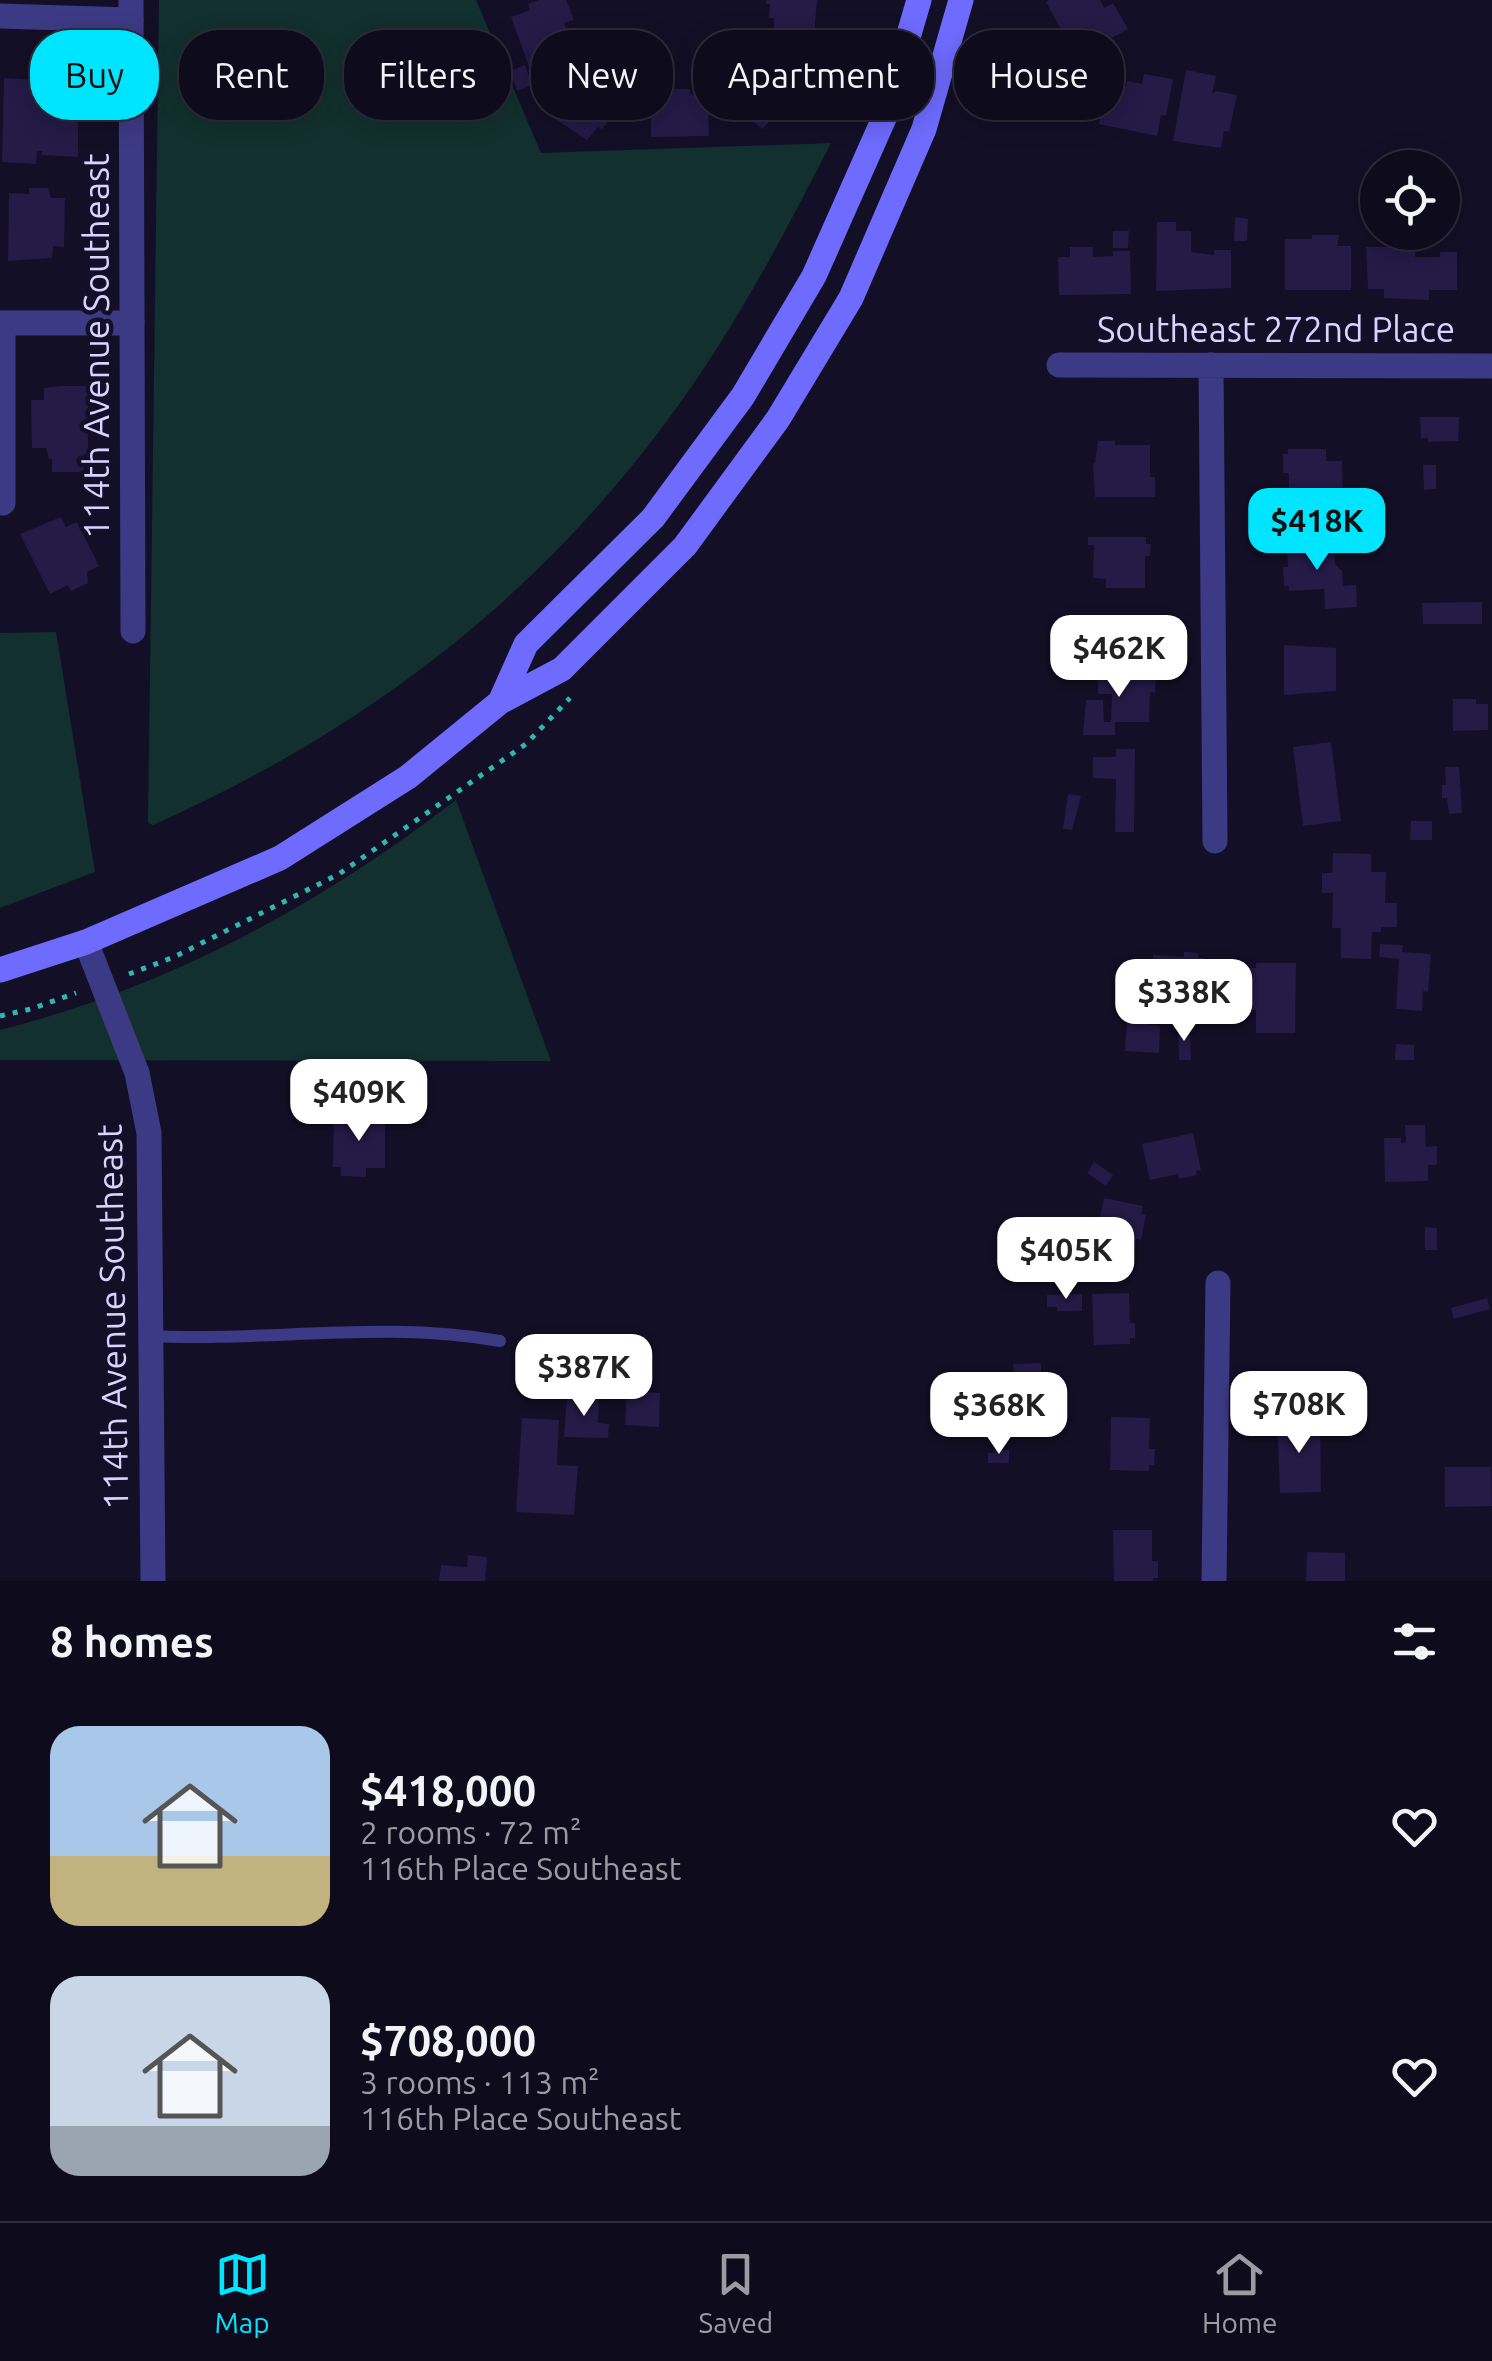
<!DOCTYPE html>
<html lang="en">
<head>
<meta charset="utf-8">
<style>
	:root { --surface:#0e0b1c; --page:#171425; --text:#f1f3f6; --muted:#9b9ba3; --line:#2e2b3b; --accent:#00e5ff }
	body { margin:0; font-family:Ubuntu,sans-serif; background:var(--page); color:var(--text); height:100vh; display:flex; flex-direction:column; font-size:38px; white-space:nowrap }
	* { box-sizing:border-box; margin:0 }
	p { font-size:32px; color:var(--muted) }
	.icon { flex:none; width:55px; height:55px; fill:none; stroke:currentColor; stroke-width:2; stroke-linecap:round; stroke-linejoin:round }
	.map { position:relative; height:1581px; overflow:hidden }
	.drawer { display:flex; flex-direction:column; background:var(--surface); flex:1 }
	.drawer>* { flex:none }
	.guide { position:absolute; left:30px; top:30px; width:1432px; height:90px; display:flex; gap:20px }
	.controls { position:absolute; left:1360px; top:150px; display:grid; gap:20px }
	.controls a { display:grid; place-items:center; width:100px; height:100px; border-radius:50%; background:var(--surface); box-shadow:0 5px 25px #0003,0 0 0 2px var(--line); font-size:50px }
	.price { position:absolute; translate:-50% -85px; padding:0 22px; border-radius:20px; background:#fff; color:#222; font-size:32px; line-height:65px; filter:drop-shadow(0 2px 5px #0008) }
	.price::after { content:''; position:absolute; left:50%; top:60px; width:30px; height:22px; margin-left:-15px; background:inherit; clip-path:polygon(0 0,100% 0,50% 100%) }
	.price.on { background:var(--accent); color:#111 }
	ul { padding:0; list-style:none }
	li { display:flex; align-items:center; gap:30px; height:250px; padding:0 50px }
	li span { display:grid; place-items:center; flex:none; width:280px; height:200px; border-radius:30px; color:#555 }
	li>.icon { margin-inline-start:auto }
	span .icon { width:120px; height:120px; fill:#fffc; stroke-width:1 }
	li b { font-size:42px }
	h2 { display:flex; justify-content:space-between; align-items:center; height:120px; padding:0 50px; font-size:42px }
	.chip { padding:0 35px; border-radius:40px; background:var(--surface); box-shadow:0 5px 25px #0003,0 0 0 2px var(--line); font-size:35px; line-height:90px }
	.chip.on { background:var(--accent); color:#111 }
	.menu { display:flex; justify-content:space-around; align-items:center; height:140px; border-top:2px solid var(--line); background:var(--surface); font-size:28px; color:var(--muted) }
	.menu a { display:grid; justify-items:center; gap:5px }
	.menu .on { color:var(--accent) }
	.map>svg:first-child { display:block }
	.green { fill:#12302f }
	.building { fill:#241b47 }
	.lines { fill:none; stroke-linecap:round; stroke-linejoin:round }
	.path { stroke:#2fb8b0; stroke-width:5; stroke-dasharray:5 8; stroke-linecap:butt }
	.service { stroke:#3d3a85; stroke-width:12 }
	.minor { stroke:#3d3a85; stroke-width:25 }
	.tertiary { stroke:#3d3a85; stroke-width:25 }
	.secondary { stroke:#6f6bff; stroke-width:25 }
	.labels { text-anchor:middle; stroke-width:9; stroke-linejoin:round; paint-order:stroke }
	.street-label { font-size:35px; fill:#d9d4ff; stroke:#130f26 }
</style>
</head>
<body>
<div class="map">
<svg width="1492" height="1581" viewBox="0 0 1492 1581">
	<rect width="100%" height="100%" fill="#130f26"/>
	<path class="green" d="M159,0H476L541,153L831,143C781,241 728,341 661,429C525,609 357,734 153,825L148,823Z
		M56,632L95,872L0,908V633Z
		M456,800L551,1061L0,1060V1030C169,987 318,906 456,800Z"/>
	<path class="building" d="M539,0H566L574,20L564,23L570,38L565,40L571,57L531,72L511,17L530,10L528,4Z
		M766,0H817L814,36L774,35V18H769L770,4H766Z
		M1049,0H1100L1104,8L1113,3L1128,29L1094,48L1092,43L1074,53L1046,2Z
		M772,50L808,83L762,129L727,98Z
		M590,55L614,74L607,84L626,99L602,129L598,127L587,140L548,114Z
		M525,65L532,85L517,91L510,71Z
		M1186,70L1216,76L1212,94L1216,91L1237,95L1229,132L1224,131L1221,148L1173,141Z
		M1144,74L1173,79L1166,116L1161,115L1157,136L1099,124L1107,83L1126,87L1127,81L1142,84Z
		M4,78L37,80L36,104L78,105V157L42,155V151H37L36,164L2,162Z
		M645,79H674V89H690V94H708L709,136L651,137V101H645Z
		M29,188H48L51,198H65L64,247L53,246L52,258L8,261L9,193L29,194Z
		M1235,217L1248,219L1247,241H1234Z
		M1157,222H1176V231H1191V252L1214,255V250H1231V288L1156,291Z
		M1113,231H1129L1128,248H1113Z
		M1312,235H1339L1337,246H1351V290H1285V239H1312Z
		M1070,247H1093V257L1113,256V251H1130L1131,294L1059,295L1058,257H1070Z
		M1366,247H1415V257H1440V252H1457V290H1429V300L1384,298V289H1368Z
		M60,386H88V454H84V472H52V459H49L46,448H32L31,400H44V388Z
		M1420,417H1459L1458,441L1428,442V438H1421Z
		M1098,441H1115V445H1150V477H1155V497H1095L1093,463H1095Z
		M1288,449H1326V461H1342L1343,500L1289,502V473H1283V454H1288Z
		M1423,465H1436V489L1424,490Z
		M61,517L66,527L77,522L99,566L87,572L88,583L71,591L68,585L50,594L20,534Z
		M1088,537H1146V544H1151L1150,556H1145V588H1106V579L1093,578L1094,545H1088Z
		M1324,537L1325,550L1334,549L1335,564L1342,571L1343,586L1356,585L1357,607L1325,609L1324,589L1289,591V586H1284L1283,567H1288L1287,539Z
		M1482,602V624H1423L1422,603Z
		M1284,645L1336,648V691L1284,695Z
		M1098,662H1112V671L1150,672V678H1156L1155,693L1150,692L1149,722H1115V735H1083L1086,700H1103L1104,722H1111L1112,694H1098Z
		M1453,699H1476V704H1488V730L1453,731Z
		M1331,742L1341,821L1303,826L1293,747Z
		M1116,749H1135L1134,832H1115L1116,779L1093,778V757H1116Z
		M1445,767H1459L1462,813L1449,814L1447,798H1442V785H1446Z
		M1068,794L1081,796L1072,830L1063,829Z
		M1411,821H1432V840H1410Z
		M1333,853L1371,854V872H1386L1385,903H1397V927H1381V932H1372L1371,959L1341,958V928H1332L1333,893H1322V873H1332Z
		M1380,944L1403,945L1402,952L1431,954L1428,992L1423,991L1422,1011L1396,1009L1399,959L1379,957Z
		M1184,952L1198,953V958H1204V962L1223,963L1221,996L1150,994L1153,955L1184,957Z
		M1256,963H1296L1295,1033H1256V1010H1248V968H1256Z
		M1127,1021L1160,1026L1159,1053L1125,1051Z
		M1178,1028H1190L1191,1060H1179Z
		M1396,1044L1414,1045V1060H1395Z
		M334,1115H385V1168H366V1177L341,1176V1167H333Z
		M1405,1125H1425L1426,1147L1437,1146V1165H1428V1181L1385,1182L1384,1138H1401V1143L1406,1142Z
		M1193,1133L1201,1170L1196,1171L1197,1175L1179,1179L1178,1174L1150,1180L1142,1144Z
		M1094,1162L1113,1175L1106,1186L1087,1173Z
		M1104,1198L1143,1206L1141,1214L1146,1215L1141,1240L1136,1239L1133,1256L1094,1248Z
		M1425,1227L1437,1228V1250H1425Z
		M1129,1293L1130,1323H1135V1338H1130V1344L1094,1345L1092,1294Z
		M1082,1294V1311H1057V1307H1047V1295Z
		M1487,1298L1490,1309L1454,1319L1451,1308Z
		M1041,1363V1377H1014L1013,1364Z
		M627,1391L660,1393L659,1427L625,1425Z
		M567,1396L599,1398L598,1423L609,1424L608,1438L564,1437Z
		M1111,1417L1150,1418L1149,1449H1155L1154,1465H1149V1471L1110,1470Z
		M522,1418L559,1420L557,1465L578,1466L574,1515L516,1512Z
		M1277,1420H1320L1321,1492L1280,1493Z
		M994,1450H1009V1463H988V1453H994Z
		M1445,1467H1491L1492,1506L1445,1507Z
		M1113,1530H1152V1561H1158V1578H1153V1581H1114Z
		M1307,1552L1345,1553V1581H1306Z
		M468,1555L487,1557L485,1581H439L441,1565L467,1567Z"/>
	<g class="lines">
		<path class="path" d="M129,974L174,957L339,874L526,744L570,698
			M0,1016L31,1009L76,993"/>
		<path class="service" d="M150,1336C267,1342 383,1320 500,1341"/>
		<path class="minor" d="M0,16L131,20
			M0,323H132
			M3,323V503
			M1059,365L1492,366
			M1211,365L1215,841
			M86,942L137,1073L149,1133L153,1581
			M1214,1581L1218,1283"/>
		<path class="tertiary" d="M131,0L133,631"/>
		<path class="secondary" d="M500,702L526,644L653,518L743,396L814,276L885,116L919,0
			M0,970L86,942L280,858L408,777L500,702L562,669L685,546L778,419L851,298L924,129L961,0"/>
	</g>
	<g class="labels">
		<g class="street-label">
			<text x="1276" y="342">Southeast 272nd Place</text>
			<text transform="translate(97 346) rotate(-90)" y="12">114th Avenue Southeast</text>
			<text transform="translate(113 1317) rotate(-91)" y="12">114th Avenue Southeast</text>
		</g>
	</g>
</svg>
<div class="controls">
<a><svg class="icon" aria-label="locate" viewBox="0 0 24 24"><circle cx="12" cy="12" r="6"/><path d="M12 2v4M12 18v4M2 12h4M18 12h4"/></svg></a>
</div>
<b class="price on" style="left:1317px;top:573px">$418K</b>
<b class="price" style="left:1119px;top:700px">$462K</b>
<b class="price" style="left:1184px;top:1044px">$338K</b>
<b class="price" style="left:359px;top:1144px">$409K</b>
<b class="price" style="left:1066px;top:1302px">$405K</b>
<b class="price" style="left:584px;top:1419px">$387K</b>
<b class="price" style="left:1299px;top:1456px">$708K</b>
<b class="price" style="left:999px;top:1457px">$368K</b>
<div class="guide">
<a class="chip on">Buy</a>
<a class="chip">Rent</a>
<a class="chip">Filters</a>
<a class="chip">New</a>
<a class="chip">Apartment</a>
<a class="chip">House</a>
</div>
</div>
<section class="drawer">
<h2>8 homes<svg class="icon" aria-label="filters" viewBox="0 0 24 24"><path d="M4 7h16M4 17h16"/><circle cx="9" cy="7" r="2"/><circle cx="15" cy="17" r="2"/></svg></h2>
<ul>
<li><span style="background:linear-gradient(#a9c7e8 65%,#c2b280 0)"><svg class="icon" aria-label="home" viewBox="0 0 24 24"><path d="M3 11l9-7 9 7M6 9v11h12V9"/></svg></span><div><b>$418,000</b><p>2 rooms · 72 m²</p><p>116th Place Southeast</p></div><svg class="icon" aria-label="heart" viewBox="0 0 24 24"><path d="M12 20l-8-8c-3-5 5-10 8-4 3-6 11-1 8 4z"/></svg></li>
<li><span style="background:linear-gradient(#c9d6e8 75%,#9aa5b1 0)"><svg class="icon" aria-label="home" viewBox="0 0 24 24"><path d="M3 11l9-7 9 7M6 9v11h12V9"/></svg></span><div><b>$708,000</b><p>3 rooms · 113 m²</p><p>116th Place Southeast</p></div><svg class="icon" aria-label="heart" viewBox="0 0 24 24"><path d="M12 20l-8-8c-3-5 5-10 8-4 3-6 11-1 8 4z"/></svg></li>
</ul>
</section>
<nav class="menu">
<a class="on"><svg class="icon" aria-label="map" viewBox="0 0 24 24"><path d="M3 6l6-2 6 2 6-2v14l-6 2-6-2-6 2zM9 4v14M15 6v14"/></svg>Map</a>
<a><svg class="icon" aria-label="saved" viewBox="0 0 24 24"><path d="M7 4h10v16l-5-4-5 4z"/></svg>Saved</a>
<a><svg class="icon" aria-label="home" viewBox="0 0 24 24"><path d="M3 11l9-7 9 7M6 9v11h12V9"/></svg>Home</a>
</nav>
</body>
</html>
